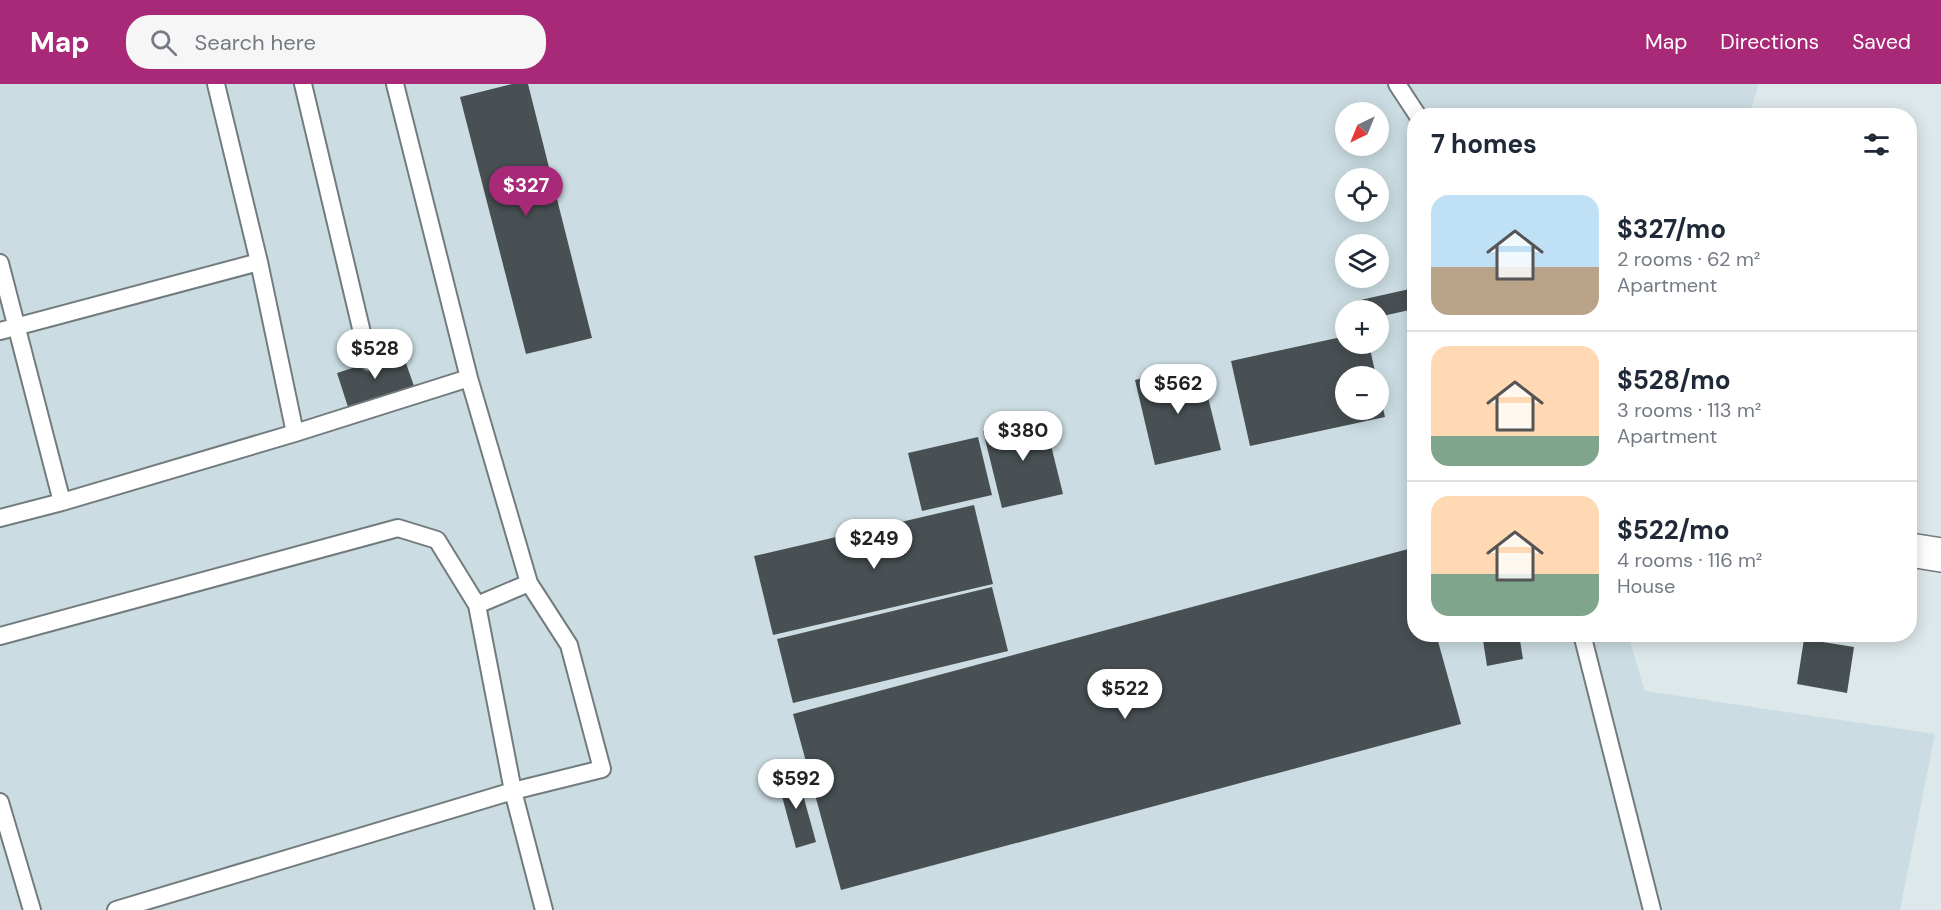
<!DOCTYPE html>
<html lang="en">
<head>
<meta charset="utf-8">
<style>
	:root { --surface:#fff; --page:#f6f6f7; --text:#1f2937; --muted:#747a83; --line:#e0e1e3; --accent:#a82978 }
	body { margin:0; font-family:"DM Sans",sans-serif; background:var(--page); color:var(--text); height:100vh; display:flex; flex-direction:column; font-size:22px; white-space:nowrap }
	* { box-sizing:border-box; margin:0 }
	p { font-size:20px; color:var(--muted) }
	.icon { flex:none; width:33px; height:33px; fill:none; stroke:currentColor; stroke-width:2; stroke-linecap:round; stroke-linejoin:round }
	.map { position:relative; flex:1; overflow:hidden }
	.drawer { position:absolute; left:1407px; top:24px; width:510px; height:534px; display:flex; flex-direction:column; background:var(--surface); border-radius:24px; box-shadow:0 3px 15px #0003 }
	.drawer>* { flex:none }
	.needle { width:39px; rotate:223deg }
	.fabs { position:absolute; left:1335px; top:18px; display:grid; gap:12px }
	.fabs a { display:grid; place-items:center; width:54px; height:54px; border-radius:50%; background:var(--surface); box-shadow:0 3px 15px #0003; font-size:30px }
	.price { position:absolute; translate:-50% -51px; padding:0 14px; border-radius:21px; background:#fff; color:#222; font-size:20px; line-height:39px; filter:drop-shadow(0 2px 3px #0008) }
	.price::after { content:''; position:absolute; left:50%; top:36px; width:18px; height:14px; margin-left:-9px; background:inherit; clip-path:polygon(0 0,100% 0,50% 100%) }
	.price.current { background:var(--accent); color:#fff }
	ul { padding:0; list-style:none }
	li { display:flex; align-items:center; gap:18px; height:150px; padding:0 24px }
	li+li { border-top:2px solid var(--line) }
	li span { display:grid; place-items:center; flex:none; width:168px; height:120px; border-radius:18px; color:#555 }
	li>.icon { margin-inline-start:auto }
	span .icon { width:72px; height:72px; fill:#fffc; stroke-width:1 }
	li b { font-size:26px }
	h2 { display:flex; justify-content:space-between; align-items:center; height:72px; padding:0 24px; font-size:26px }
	header { display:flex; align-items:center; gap:36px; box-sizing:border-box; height:84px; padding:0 30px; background:var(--accent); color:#fff }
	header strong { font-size:28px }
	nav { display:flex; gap:33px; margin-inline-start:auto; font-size:21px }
	.search { width:420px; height:54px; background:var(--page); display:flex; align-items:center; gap:15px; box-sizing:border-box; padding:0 21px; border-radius:24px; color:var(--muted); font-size:22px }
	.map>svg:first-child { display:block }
	.built { fill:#cbdde3; fill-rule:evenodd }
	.building { fill:#485053 }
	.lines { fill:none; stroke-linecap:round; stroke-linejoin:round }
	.service-casing { stroke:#727b7d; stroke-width:20 }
	.minor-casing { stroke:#727b7d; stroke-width:36 }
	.service { stroke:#fff; stroke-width:16 }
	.minor { stroke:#fff; stroke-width:33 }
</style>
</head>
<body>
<header>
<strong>Map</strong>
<div class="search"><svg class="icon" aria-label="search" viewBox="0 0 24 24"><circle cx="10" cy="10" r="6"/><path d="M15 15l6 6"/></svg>Search here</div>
<nav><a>Map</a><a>Directions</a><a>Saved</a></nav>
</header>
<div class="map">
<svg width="1941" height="826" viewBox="0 0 1941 826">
	<rect width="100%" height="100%" fill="#dde8eb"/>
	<path class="built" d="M0,0H1759L1749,31L1414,32V550L1628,551L1645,607L1935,650L1900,826H0ZM1346,28H1378V62H1346ZM1346,94H1378V128H1346ZM1346,160H1378V194H1346ZM1346,226H1378V260H1346ZM1346,292H1378V326H1346Z"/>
	<path class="building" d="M512,0H528L592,254L526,270L460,13Z
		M1414,204V225L1378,233V226H1358L1356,217Z
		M1346,252V260H1369L1376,292H1346V326H1378L1379,306L1385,333L1250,362L1231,277Z
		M402,268L414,302L348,323L337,289Z
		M1200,281L1221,366L1155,381L1135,296Z
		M1044,333L1063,410L1002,424L983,347Z
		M978,353L992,411L922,427L908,369Z
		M974,421L993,500L773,551L754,472Z
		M1412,464L1414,471V550H1436L1461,640L841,806L793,630Z
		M992,503L1008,567L793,619L777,555Z
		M1482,550H1519L1523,575L1487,582Z
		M1804,555L1854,563L1847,609L1797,600Z
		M797,689L816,758L796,764L777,694Z"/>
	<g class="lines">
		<g class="service-casing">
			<path id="service" d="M216,0L259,178L295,349
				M303,0L369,278
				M395,0L469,294L529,499L569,561L602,685L513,707L544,826
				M1397,0L1418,32
				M0,179L62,418
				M0,247L259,178
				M0,434L62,418L295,349L469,294
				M477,521L529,499
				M1582,550L1652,826
				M0,552L398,444L437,456L477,521L513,707L116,826
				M0,718L32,826"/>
		</g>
		<g class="minor-casing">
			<path id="minor" d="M1910,466L1941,471"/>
		</g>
		<use href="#service" class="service"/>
		<use href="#minor" class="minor"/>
	</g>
</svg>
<div class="fabs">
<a><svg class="needle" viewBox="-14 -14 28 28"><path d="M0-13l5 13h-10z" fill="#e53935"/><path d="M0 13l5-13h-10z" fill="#747a83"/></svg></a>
<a><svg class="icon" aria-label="locate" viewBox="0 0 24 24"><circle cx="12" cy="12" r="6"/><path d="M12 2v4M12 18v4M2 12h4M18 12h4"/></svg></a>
<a><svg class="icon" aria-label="layers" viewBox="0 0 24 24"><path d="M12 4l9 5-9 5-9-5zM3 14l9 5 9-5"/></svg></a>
<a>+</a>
<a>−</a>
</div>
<b class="price current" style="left:526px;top:133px">$327</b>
<b class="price" style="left:375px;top:296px">$528</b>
<b class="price" style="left:1178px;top:331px">$562</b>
<b class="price" style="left:1023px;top:378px">$380</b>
<b class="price" style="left:874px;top:486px">$249</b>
<b class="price" style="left:1125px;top:636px">$522</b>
<b class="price" style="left:796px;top:726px">$592</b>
<section class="drawer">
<h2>7 homes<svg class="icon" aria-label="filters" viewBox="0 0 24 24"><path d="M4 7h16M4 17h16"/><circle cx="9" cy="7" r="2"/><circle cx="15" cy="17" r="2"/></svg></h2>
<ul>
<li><span style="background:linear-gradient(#bfe0f5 60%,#b9a48a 0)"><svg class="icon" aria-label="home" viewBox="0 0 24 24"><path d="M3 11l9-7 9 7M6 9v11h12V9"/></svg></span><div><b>$327/mo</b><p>2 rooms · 62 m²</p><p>Apartment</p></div></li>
<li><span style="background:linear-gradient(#ffd9b3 75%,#7fa58c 0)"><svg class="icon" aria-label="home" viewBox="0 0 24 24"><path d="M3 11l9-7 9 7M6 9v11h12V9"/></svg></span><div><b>$528/mo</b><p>3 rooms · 113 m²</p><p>Apartment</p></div></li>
<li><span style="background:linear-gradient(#ffd9b3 65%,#7fa58c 0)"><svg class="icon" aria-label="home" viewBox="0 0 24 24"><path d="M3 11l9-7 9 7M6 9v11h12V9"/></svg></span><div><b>$522/mo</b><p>4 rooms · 116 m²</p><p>House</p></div></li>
</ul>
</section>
</div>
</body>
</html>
